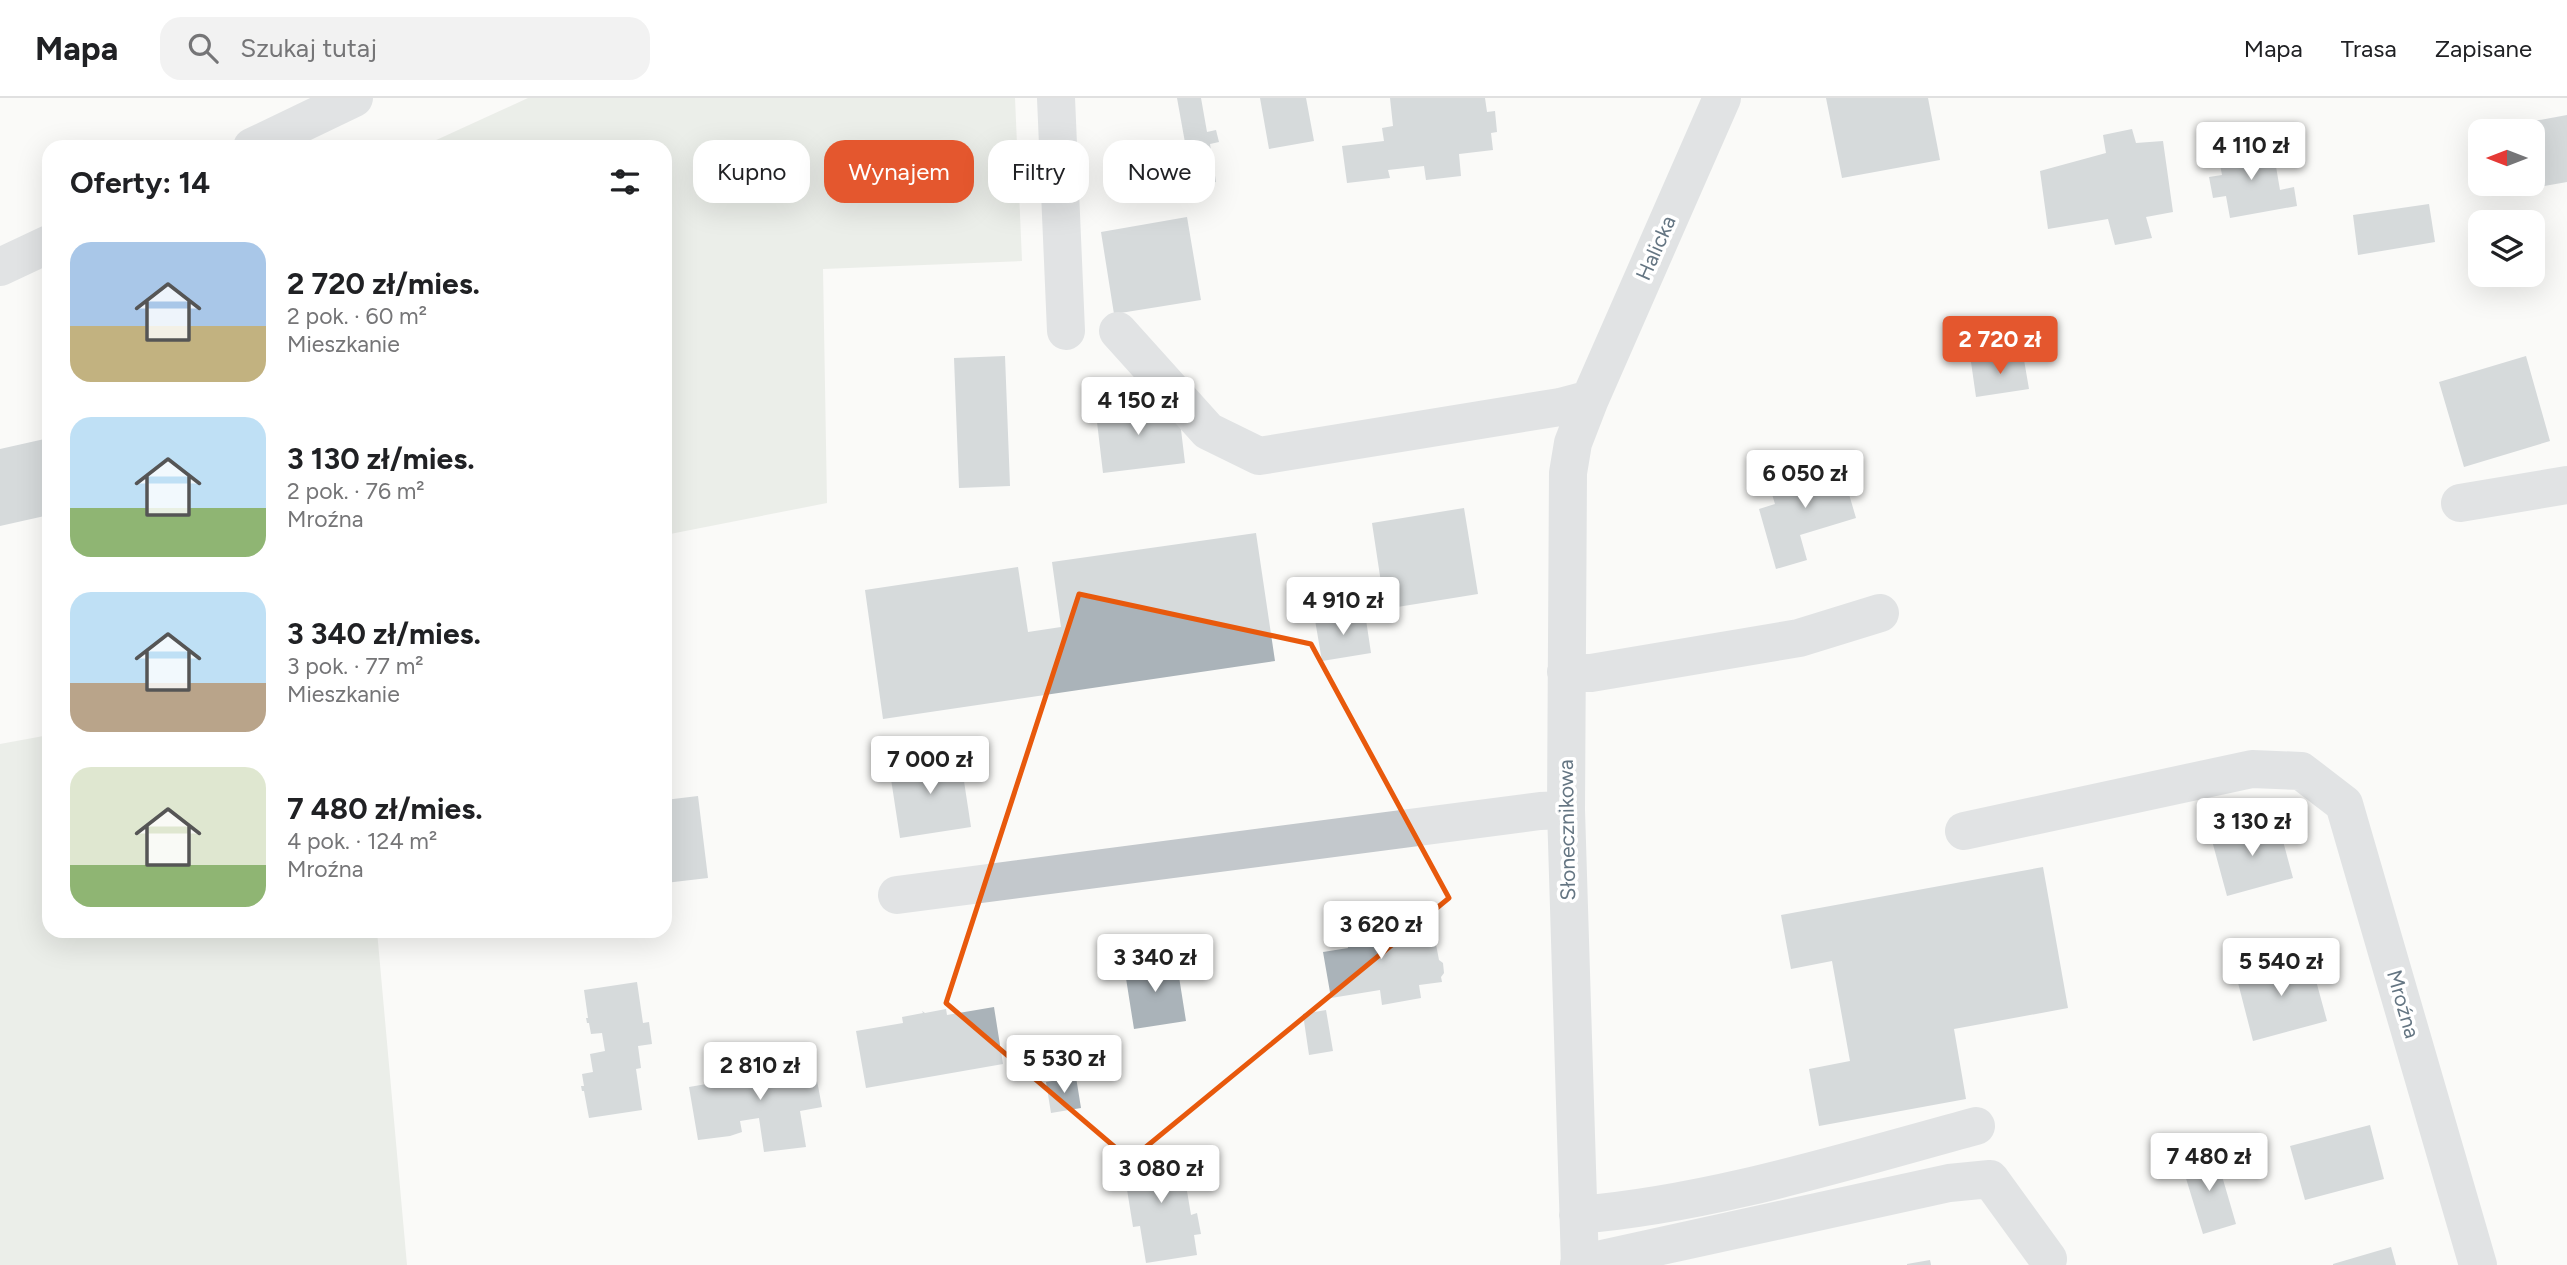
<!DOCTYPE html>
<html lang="pl">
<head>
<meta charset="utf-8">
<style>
	:root { --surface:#fff; --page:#f2f2f2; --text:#202124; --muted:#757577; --line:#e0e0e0; --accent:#e4572e }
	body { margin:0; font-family:Figtree,sans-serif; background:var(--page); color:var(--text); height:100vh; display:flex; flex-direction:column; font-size:26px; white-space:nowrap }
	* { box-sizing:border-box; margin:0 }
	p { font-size:23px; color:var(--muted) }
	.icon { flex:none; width:38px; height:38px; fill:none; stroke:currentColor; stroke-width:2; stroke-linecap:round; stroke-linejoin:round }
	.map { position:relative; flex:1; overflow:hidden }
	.side { position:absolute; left:42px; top:42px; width:630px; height:798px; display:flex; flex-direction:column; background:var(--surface); border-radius:21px; box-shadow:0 7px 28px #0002 }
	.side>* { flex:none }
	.hud { position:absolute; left:693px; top:42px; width:665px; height:63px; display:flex; gap:14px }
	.needle { width:46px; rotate:270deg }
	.tools { position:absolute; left:2468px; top:21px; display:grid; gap:14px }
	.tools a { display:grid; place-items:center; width:77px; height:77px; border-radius:14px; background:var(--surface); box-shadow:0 7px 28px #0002; font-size:35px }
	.price { position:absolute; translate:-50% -60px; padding:0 16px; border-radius:7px; background:#fff; color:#222; font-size:23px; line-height:46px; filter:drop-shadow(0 2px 4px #0008) }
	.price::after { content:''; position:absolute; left:50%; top:42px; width:21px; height:16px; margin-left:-10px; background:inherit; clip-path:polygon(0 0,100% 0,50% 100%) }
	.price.current { background:var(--accent); color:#fff }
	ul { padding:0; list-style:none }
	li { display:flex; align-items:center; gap:21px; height:175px; padding:0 28px }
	li span { display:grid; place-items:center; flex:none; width:196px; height:140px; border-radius:21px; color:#555 }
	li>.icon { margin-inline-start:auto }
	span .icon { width:84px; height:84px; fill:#fffc; stroke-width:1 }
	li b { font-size:30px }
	h2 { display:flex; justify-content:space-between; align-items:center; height:84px; padding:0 28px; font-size:30px }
	.tag { padding:0 24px; border-radius:21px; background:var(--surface); box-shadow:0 7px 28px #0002; font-size:24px; line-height:63px }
	.tag.current { background:var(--accent); color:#fff }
	header { display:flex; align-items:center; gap:42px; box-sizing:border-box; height:98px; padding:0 35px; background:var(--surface); border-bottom:2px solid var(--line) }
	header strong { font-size:33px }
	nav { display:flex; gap:38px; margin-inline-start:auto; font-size:24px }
	.search { width:490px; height:63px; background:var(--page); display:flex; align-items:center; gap:18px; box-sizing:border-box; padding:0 24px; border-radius:21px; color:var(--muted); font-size:26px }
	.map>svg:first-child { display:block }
	.green { fill:#dadfd7 }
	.building { fill:#aab3b9 }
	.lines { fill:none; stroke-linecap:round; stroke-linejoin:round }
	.minor { stroke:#c3c8cc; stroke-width:38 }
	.marked { fill:none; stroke:#e8590c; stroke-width:5; stroke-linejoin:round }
	.labels { text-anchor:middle; stroke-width:7; stroke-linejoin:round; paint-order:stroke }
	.street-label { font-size:21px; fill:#657683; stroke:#fff }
</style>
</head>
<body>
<header>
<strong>Mapa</strong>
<div class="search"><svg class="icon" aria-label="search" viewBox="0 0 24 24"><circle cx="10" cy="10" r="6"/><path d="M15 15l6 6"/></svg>Szukaj tutaj</div>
<nav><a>Mapa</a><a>Trasa</a><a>Zapisane</a></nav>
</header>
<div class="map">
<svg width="2567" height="1167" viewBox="0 0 2567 1167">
	<rect width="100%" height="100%" fill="#fafaf8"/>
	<path class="green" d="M528,0H1015L1022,163L823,171L827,405L665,437V49H421Z
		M49,637V833H377L407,1167H0V646Z"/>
	<path class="building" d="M1177,0H1201L1207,34L1216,32L1219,44L1210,46L1216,84L1193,89Z
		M1260,0H1306L1314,43L1269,51Z
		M1390,0H1485L1487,14L1495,13L1497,34L1491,35L1493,52L1459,56L1461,78L1426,82L1424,68L1388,72L1390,80L1347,85L1342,48L1384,43L1382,30L1393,28Z
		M1826,0H1928L1940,62L1842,80Z
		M2567,17V84L2533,90L2532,68L2542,66L2534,23Z
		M2132,31L2136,45L2163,43L2173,114L2146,119L2152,140L2115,147L2108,121L2048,131L2040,73L2106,55L2103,37Z
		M2272,45L2280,92L2294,89L2297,108L2230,120L2226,98L2213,100L2209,79L2222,77L2218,55Z
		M2429,106L2435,144L2358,157L2353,117Z
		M1187,119L1201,202L1114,216L1101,134Z
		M2023,256L2029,291L1976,299L1971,264Z
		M1005,258L1010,388L959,390L954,260Z
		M2526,258L2550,343L2464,369L2439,284Z
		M1149,299L1151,319L1179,315L1185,365L1103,375L1095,307Z
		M49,340V417L0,428V351Z
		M1839,362L1856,420L1800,437L1807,462L1776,471L1759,411L1775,406L1768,383Z
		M1464,410L1478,496L1385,511L1372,425Z
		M1256,435L1275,563L883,621L865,492L1018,469L1028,534L1061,529L1052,464Z
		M1365,515L1371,555L1322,563L1315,522Z
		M960,657L971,729L900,740L889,668Z
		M698,698L708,780L665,785V702Z
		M2277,721L2293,780L2227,798L2211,739Z
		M2043,769L2068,910L1954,931L1966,1001L1819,1028L1809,971L1850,963L1832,863L1791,871L1781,817Z
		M1380,809L1386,844L1434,836L1439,862L1443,865L1444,875L1441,879L1442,884L1419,887L1421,900L1382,907L1380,892L1331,900L1323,854L1348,850L1342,815Z
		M1152,854L1155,870L1177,866L1186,923L1134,931L1125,874L1138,872L1135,856Z
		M2309,857L2327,923L2253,943L2236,877Z
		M637,884L643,925L649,924L652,946L638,948L641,970L636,971L642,1012L589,1020L584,993H582L581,988H584L582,976L593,974L590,956L605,953L602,935L591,936L589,925H587L586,920H588L584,892Z
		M994,909L1003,966L866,990L856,933L903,925L902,919L923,915L922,913L925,915L946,911L947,917Z
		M1326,912L1333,953L1309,957L1303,916Z
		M812,956L822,1009L800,1013L806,1049L764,1054L759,1020L740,1023L742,1034L730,1038L698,1042L689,989L730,982L728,976L751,972L749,961L770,957L772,963Z
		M1076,979L1081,1010L1051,1015L1046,984Z
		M2370,1027L2384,1081L2305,1102L2290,1048Z
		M1174,1048L1178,1070L1183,1069L1191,1117L1197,1115L1201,1136L1194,1137L1197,1157L1146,1165L1140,1128L1133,1129L1125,1079H1130L1126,1056Z
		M2215,1054L2236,1126L2203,1136L2181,1064Z
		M2391,1149L2396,1167H2333V1166Z
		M1930,1162L1931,1167H1907V1166Z"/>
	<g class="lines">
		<path class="minor" d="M1056,0L1066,233
			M252,49L354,0
			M0,169L49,146
			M1118,233L1208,333L1259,358L1560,309L1590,301
			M2460,405L2567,387
			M1566,574L1591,575L1799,540L1880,515
			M1964,733L2252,671L2301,673L2344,706L2478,1167
			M897,797L1540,713L1566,712
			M1578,1117C1711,1106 1847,1063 1976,1028
			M1579,1166L1949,1085L1990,1081L2048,1161
			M1580,1167L1566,712L1568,375L1573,345L1590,301L1722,0"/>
	</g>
	<path d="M0 0H2567V1167H0ZM1079,496L1311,546L1449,800L1130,1062L946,905Z" fill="#fafaf8" fill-opacity=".55" fill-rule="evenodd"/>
	<path class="marked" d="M1079,496L1311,546L1449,800L1130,1062L946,905Z"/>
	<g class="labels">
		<g class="street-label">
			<text transform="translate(1656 150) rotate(-66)" y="7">Halicka</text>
			<text transform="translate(1567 732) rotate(-91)" y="7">Słonecznikowa</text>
			<text transform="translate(2403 906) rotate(74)" y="7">Mroźna</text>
		</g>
	</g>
</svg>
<div class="tools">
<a><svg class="needle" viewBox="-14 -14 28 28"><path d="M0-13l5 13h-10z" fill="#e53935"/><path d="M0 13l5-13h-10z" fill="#757577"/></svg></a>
<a><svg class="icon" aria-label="layers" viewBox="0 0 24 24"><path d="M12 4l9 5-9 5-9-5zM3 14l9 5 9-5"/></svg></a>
</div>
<b class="price" style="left:2251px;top:84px">4 110 zł</b>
<b class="price current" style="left:2000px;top:278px">2 720 zł</b>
<b class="price" style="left:1138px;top:339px">4 150 zł</b>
<b class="price" style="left:1805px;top:412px">6 050 zł</b>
<b class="price" style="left:1343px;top:539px">4 910 zł</b>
<b class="price" style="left:930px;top:698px">7 000 zł</b>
<b class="price" style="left:2252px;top:760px">3 130 zł</b>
<b class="price" style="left:1381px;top:863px">3 620 zł</b>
<b class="price" style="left:1155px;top:896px">3 340 zł</b>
<b class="price" style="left:2281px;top:900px">5 540 zł</b>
<b class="price" style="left:1064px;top:997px">5 530 zł</b>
<b class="price" style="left:760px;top:1004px">2 810 zł</b>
<b class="price" style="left:2209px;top:1095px">7 480 zł</b>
<b class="price" style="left:1161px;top:1107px">3 080 zł</b>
<div class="hud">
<a class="tag">Kupno</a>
<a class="tag current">Wynajem</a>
<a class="tag">Filtry</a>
<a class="tag">Nowe</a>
</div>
<section class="side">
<h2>Oferty: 14<svg class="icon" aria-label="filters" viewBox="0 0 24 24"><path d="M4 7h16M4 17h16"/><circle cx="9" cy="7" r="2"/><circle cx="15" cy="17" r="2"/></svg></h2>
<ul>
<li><span style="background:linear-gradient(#a9c7e8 60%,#c2b280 0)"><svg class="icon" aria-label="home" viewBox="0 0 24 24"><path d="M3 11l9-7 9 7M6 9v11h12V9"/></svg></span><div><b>2 720 zł/mies.</b><p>2 pok. · 60 m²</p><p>Mieszkanie</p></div></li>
<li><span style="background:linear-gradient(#bfe0f5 65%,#8fb573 0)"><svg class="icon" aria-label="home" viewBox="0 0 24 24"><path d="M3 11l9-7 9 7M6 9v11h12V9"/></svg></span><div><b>3 130 zł/mies.</b><p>2 pok. · 76 m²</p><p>Mroźna</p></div></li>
<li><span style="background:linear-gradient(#bfe0f5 65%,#b9a48a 0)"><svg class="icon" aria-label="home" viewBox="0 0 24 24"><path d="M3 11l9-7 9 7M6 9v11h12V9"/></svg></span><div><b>3 340 zł/mies.</b><p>3 pok. · 77 m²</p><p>Mieszkanie</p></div></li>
<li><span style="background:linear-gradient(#dfe7d0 70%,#8fb573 0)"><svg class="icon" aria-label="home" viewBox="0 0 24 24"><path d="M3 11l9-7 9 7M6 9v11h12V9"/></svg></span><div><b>7 480 zł/mies.</b><p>4 pok. · 124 m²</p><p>Mroźna</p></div></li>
</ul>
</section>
</div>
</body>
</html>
